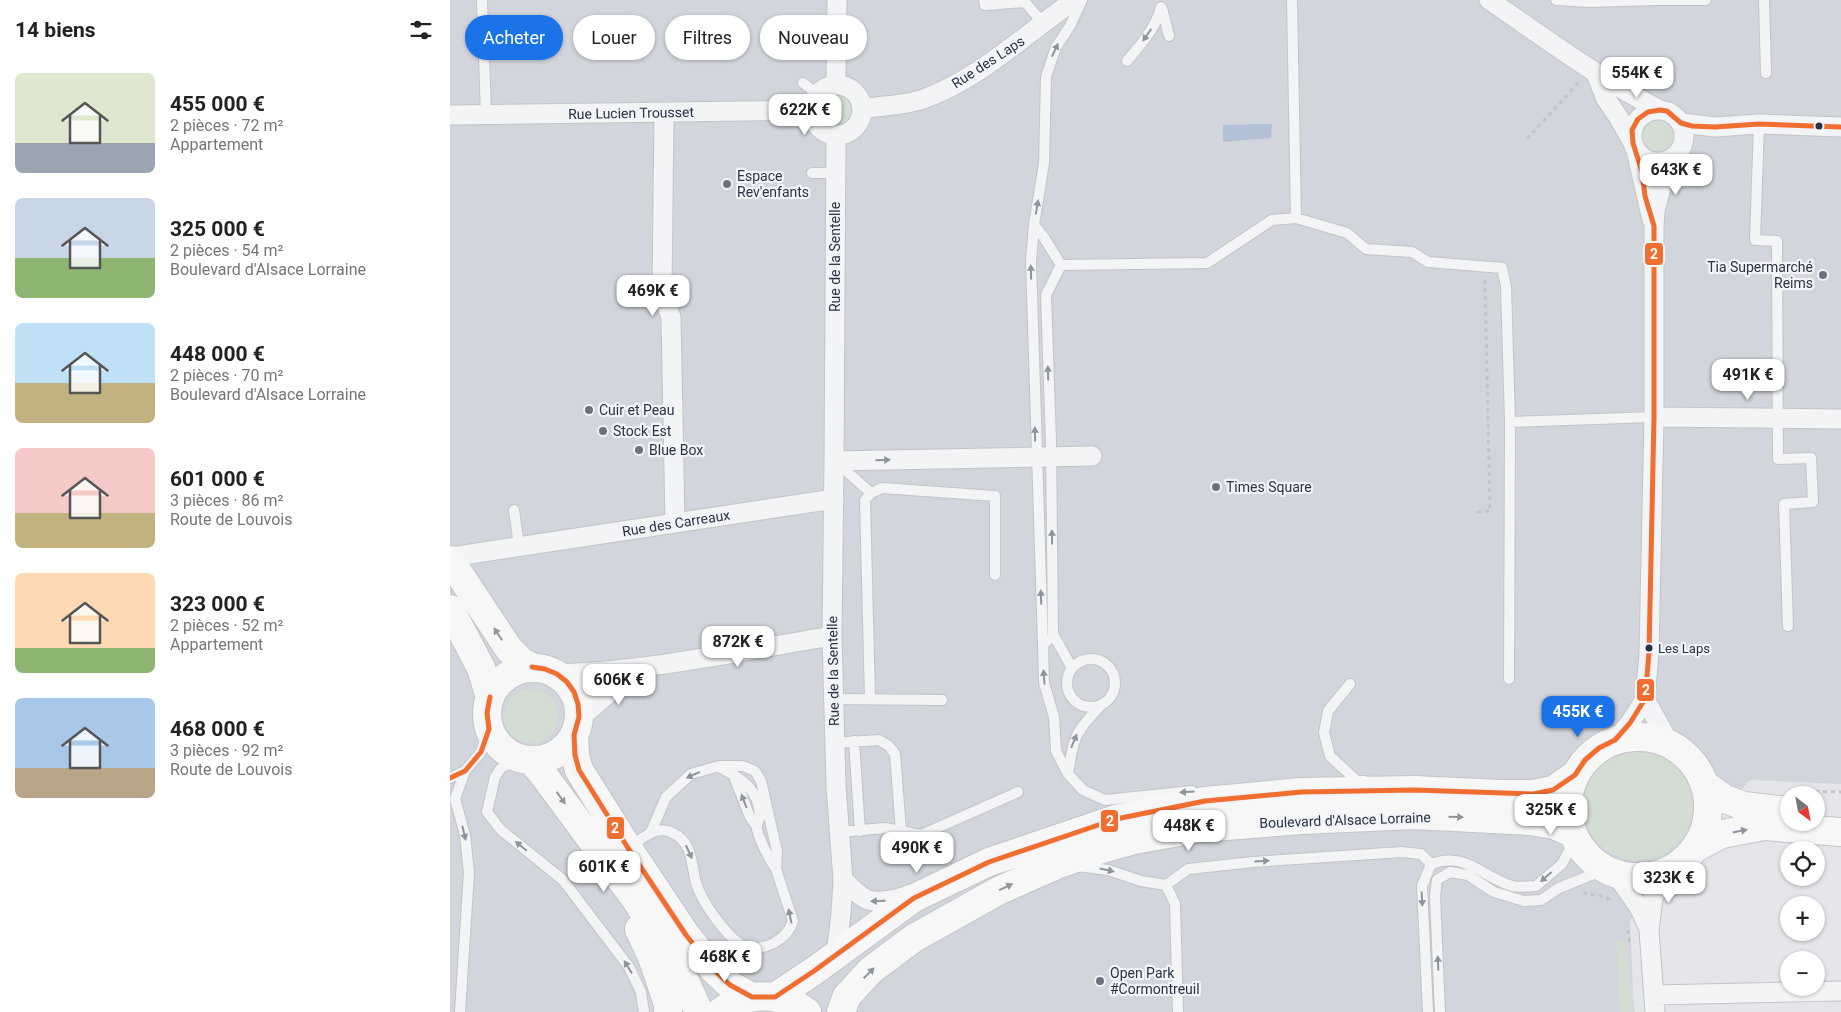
<!DOCTYPE html>
<html lang="fr">
<head>
<meta charset="utf-8">
<style>
	:root { --surface:#fff; --page:#f6f6f6; --text:#222; --muted:#767676; --accent:#1a73e8 }
	body { margin:0; font-family:Roboto,sans-serif; background:var(--page); color:var(--text); height:100vh; display:flex; flex-direction:column; font-size:19px; white-space:nowrap }
	* { box-sizing:border-box; margin:0 }
	p { font-size:16px; color:var(--muted) }
	.icon { flex:none; width:28px; height:28px; fill:none; stroke:currentColor; stroke-width:2; stroke-linecap:round; stroke-linejoin:round }
	.map { position:relative; flex:1; overflow:hidden }
	.side { display:flex; flex-direction:column; background:var(--surface); width:450px }
	.side>* { flex:none }
	.top-card { position:absolute; left:15px; top:15px; width:475px; height:45px; display:flex; gap:10px }
	.needle { width:32px; rotate:148deg }
	.fabs { position:absolute; left:1330px; top:786px; display:grid; gap:10px }
	.fabs a { display:grid; place-items:center; width:45px; height:45px; border-radius:50%; background:var(--surface); box-shadow:0 1px 4px #0004; font-size:25px }
	.price { position:absolute; translate:-50% -42px; padding:0 11px; border-radius:10px; background:#fff; color:#222; font-size:16px; line-height:32px; filter:drop-shadow(0 1px 2px #0008) }
	.price::after { content:''; position:absolute; left:50%; top:30px; width:15px; height:11px; margin-left:-8px; background:inherit; clip-path:polygon(0 0,100% 0,50% 100%) }
	.price.current { background:var(--accent); color:#fff }
	ul { padding:0; list-style:none }
	li { display:flex; align-items:center; gap:15px; height:125px; padding:0 15px }
	li span { display:grid; place-items:center; flex:none; width:140px; height:100px; border-radius:8px; color:#555 }
	li>.icon { margin-inline-start:auto }
	span .icon { width:60px; height:60px; fill:#fffc; stroke-width:1 }
	li b { font-size:21px }
	h2 { display:flex; justify-content:space-between; align-items:center; height:60px; padding:0 15px; font-size:21px }
	.pill { padding:0 18px; border-radius:22px; background:var(--surface); box-shadow:0 1px 4px #0004; font-size:18px; line-height:45px }
	.pill.current { background:var(--accent); color:#fff }
	main { display:flex; flex:1; min-height:0 }
	.map>svg:first-child { display:block }
	.built { fill:#d2d5dc }
	.green { fill:#d4ddd4 }
	.water { fill:#b2c2d4 }
	.lines { fill:none; stroke-linecap:round; stroke-linejoin:round }
	.lane-casing { stroke:#c2c4c7; stroke-width:12 }
	.street-casing { stroke:#c2c4c7; stroke-width:21 }
	.secondary-casing { stroke:#c2c4c7; stroke-width:30 }
	.path { stroke:#c3c4c9; stroke-width:3; stroke-dasharray:4 4; stroke-linecap:butt }
	.lane { stroke:#f3f4f6; stroke-width:10 }
	.street { stroke:#f3f4f6; stroke-width:19 }
	.secondary { stroke:#f7f7f7; stroke-width:28 }
	.bus-1-casing { stroke:#f2f4f8; stroke-width:9 }
	.bus-1 { stroke:#f06e30; stroke-width:5 }
	.oneway { fill:#8e949c }
	.oneway2 { fill:#90959d }
	.bus-dot { fill:#2a3343; stroke:#f2f4f8; stroke-width:2 }
	.poi-dot { fill:#6b727d; stroke:#f2f4f8; stroke-width:2 }
	.labels { text-anchor:middle; stroke-width:4.5; stroke-linejoin:round; paint-order:stroke }
	.bus-label { font-size:13px; fill:#2a3343; stroke:#f2f4f8; text-anchor:start }
	.street-label { font-size:14px; fill:#2a3343; stroke:#f2f4f8 }
	.poi-label { font-size:14px; fill:#2a3343; stroke:#f2f4f8; text-anchor:start }
	.line-badge { stroke:#f2f4f8; stroke-width:2 }
	.badge-label { font-size:14px; text-anchor:middle; font-weight:bold; fill:#fff }
</style>
</head>
<body>
<main>
<section class="side">
<h2>14 biens<svg class="icon" aria-label="filters" viewBox="0 0 24 24"><path d="M4 7h16M4 17h16"/><circle cx="9" cy="7" r="2"/><circle cx="15" cy="17" r="2"/></svg></h2>
<ul>
<li><span style="background:linear-gradient(#dfe7d0 70%,#9aa5b1 0)"><svg class="icon" aria-label="home" viewBox="0 0 24 24"><path d="M3 11l9-7 9 7M6 9v11h12V9"/></svg></span><div><b>455 000 €</b><p>2 pièces · 72 m²</p><p>Appartement</p></div></li>
<li><span style="background:linear-gradient(#c9d6e8 60%,#8fb573 0)"><svg class="icon" aria-label="home" viewBox="0 0 24 24"><path d="M3 11l9-7 9 7M6 9v11h12V9"/></svg></span><div><b>325 000 €</b><p>2 pièces · 54 m²</p><p>Boulevard d'Alsace Lorraine</p></div></li>
<li><span style="background:linear-gradient(#bfe0f5 60%,#c2b280 0)"><svg class="icon" aria-label="home" viewBox="0 0 24 24"><path d="M3 11l9-7 9 7M6 9v11h12V9"/></svg></span><div><b>448 000 €</b><p>2 pièces · 70 m²</p><p>Boulevard d'Alsace Lorraine</p></div></li>
<li><span style="background:linear-gradient(#f6c9c9 65%,#c2b280 0)"><svg class="icon" aria-label="home" viewBox="0 0 24 24"><path d="M3 11l9-7 9 7M6 9v11h12V9"/></svg></span><div><b>601 000 €</b><p>3 pièces · 86 m²</p><p>Route de Louvois</p></div></li>
<li><span style="background:linear-gradient(#ffd9b3 75%,#8fb573 0)"><svg class="icon" aria-label="home" viewBox="0 0 24 24"><path d="M3 11l9-7 9 7M6 9v11h12V9"/></svg></span><div><b>323 000 €</b><p>2 pièces · 52 m²</p><p>Appartement</p></div></li>
<li><span style="background:linear-gradient(#a9c7e8 70%,#b9a48a 0)"><svg class="icon" aria-label="home" viewBox="0 0 24 24"><path d="M3 11l9-7 9 7M6 9v11h12V9"/></svg></span><div><b>468 000 €</b><p>3 pièces · 92 m²</p><p>Route de Louvois</p></div></li>
</ul>
</section>
<div class="map">
<svg width="1391" height="1012" viewBox="0 0 1391 1012">
	<rect width="100%" height="100%" fill="#e4e6e9"/>
	<path class="built" d="M0,0H1391V784L1300,780L1180,921L1184,1012H0Z"/>
	<path class="green" d="M375 110a14 14 0 1 1 28 0a14 14 0 1 1-28 0Z
		M1190 137a17 17 0 1 1 34 0a17 17 0 1 1-34 0Z
		M54 716a27 27 0 1 1 54 0a27 27 0 1 1-54 0Z
		M1132 804a56 56 0 1 1 112 0a56 56 0 1 1-112 0Z
		M1166,941L1176,942L1185,1012H1170Z"/>
	<path class="water" d="M807,124H822L821,138L773,142V125Z"/>
	<g class="lines">
		<g class="lane-casing">
			<path id="lane" d="M32,0L36,115
				M534,0L535,5L575,2L592,22
				M842,0L846,218
				M1106,0L1139,2L1206,0
				M1208,0H1256
				M1314,0L1316,73
				M712,8L719,36
				M677,61C691,44 706,28 711,7
				M353,83L368,94
				M1309,124L1305,240L1327,241L1328,459L1361,458L1363,502L1334,504L1338,626
				M362,173H386
				M584,225L581,261L593,645
				M611,265L757,263L822,220L846,218L897,233L916,249L962,252L978,262L1052,268L1056,286L1060,422
				M611,265L596,295L601,442L603,634L622,668
				M611,265L593,236L584,225L594,163L596,77L606,47L620,26L632,0
				M386,462L421,493
				M64,510L69,546
				M597,641L593,645L594,683L604,717L606,751L618,774
				M617 683a24 24 0 1 1 48 0a24 24 0 1 1-48 0Z
				M1059,679L1060,422L1204,417
				M900,684L878,711L874,733L880,756L907,781H914
				M383,699L492,700
				M420,699L415,500L421,493L432,488L545,496V575
				M652,704C626,731 623,737 618,774L633,790L655,800L742,791
				M404,741L410,831
				M384,743L429,740L439,746L445,754L451,831
				M69,758L51,768L45,777L37,812L51,830L113,880L179,967L191,992L194,1012
				M271,768C291,778 308,789 310,814C310,819 306,824 307,829C310,843 318,856 325,868
				M283,774L300,817L307,827
				M0,778L15,771L31,752L39,729
				M389,832L435,828L471,835L568,792
				M178,848C192,839 206,824 223,833C243,843 241,864 246,883C252,902 279,942 298,948C305,950 317,946 324,943C333,938 340,931 343,921L326,869L327,851L311,781L305,771L293,766H269L241,774L216,797L201,832
				M627,866L658,870L691,881L716,885L738,869L803,862L952,852L971,854L981,864
				M716,885L725,904L728,1012
				M10,1012L19,873L15,835L5,799L15,771
				M978,1012L972,886L981,864C1016,851 1032,877 1062,886C1069,888 1078,886 1086,886L1112,864L1125,839
				M990,1012L985,896L987,880L1000,872L1018,875L1044,892L1074,901L1091,900L1109,888L1156,869"/>
		</g>
		<g class="street-casing">
			<path id="street" d="M1039,0C1095,38 1150,79 1210,110
				M1146,74L1156,99L1169,118L1183,143
				M386,85L387,0
				M362 110a25 25 0 1 1 50 0a25 25 0 1 1-50 0Z
				M412,109C433,105 456,106 476,98C532,77 576,33 625,0
				M1182 136a26 26 0 1 1 52 0a26 26 0 1 1-52 0Z
				M214,112L212,293L221,317L225,523
				M0,115L362,110
				M1231,123L1265,127L1309,124L1391,127
				M386,135L384,461L382,636L386,786L393,880L391,913L386,955
				M1186,150L1202,220
				M1204,417L1391,419
				M384,461L642,456
				M0,557L384,499
				M107,674C199,671 291,651 382,636
				M1195,699L1220,744
				M129,717L138,711L189,667
				M1165,740L1180,723L1195,699L1199,653L1204,417V226L1205,211L1218,160
				M1165,873L1189,907L1199,929
				M393,880C400,886 407,894 414,898C425,905 450,899 461,894
				M1204,995L1391,991
				M1205,1012L1199,930L1203,898L1217,871"/>
		</g>
		<g class="secondary-casing">
			<path id="secondary" d="M0,560L59,649L72,662L82,667
				M0,609L31,668L40,697
				M37 714a46 46 0 1 1 92 0a46 46 0 1 1-92 0Z
				M124,735L125,755L129,770L178,848L236,935L264,970L280,985L302,997
				M1118 807a70 70 0 1 1 140 0a70 70 0 1 1-140 0Z
				M81,760L92,773L186,900L226,961L249,1012
				M1254,784L1275,799L1294,806L1339,811
				M1245,848L1272,834L1314,826L1391,832
				M189,929L202,957L218,1004V1012
				M325,997L364,971L464,898L539,862L666,819L755,801L851,792L964,790L1051,794H1083L1103,790L1125,775
				M270,1012C299,991 328,991 357,1012
				M391,1012L397,996L421,970L464,938L548,891L609,864L655,848L684,840L751,828L852,820L964,815L1080,821L1104,825L1122,833"/>
		</g>
		<path class="path" d="M1077,139L1130,81
			M1027,512L1040,511L1035,280
			M1349,791L1391,792
			M1133,893L1153,896L1161,900
			M1178,930L1180,944"/>
		<use href="#lane" class="lane"/>
		<use href="#street" class="street"/>
		<use href="#secondary" class="secondary"/>
		<g class="bus-1-casing">
			<path id="bus-1" d="M82,667L95,669L107,674L117,682L124,692L128,704L129,717L124,735L125,755L129,770L178,848L236,935L264,970L280,985L302,997H325L364,971L464,898L539,862L666,819L755,801L851,792L964,790L1083,794L1103,790L1125,775L1135,760L1149,748L1165,740L1180,723L1195,699L1199,653L1204,417V226L1195,196L1192,172L1183,143L1182,130L1188,119L1198,112L1210,110L1217,111L1231,123L1242,126L1265,127L1309,124L1391,127
				M0,778L15,771L31,752L39,729L37,713L40,697"/>
		</g>
		<use href="#bus-1" class="bus-1"/>
	</g>
	<defs><path id="oneway-solid" d="M-6-.8H1V-3.2L6.5 0L1 3.2V.8H-6Z" transform="scale(1.25)"/></defs>
	<g class="oneway">
		<use href="#oneway-solid" transform="translate(697 35) rotate(125)"/>
		<use href="#oneway-solid" transform="translate(605 50) rotate(-65)"/>
		<use href="#oneway-solid" transform="translate(587 207) rotate(-81)"/>
		<use href="#oneway-solid" transform="translate(581 272) rotate(-91)"/>
		<use href="#oneway-solid" transform="translate(598 373) rotate(-92)"/>
		<use href="#oneway-solid" transform="translate(585 434) rotate(-91)"/>
		<use href="#oneway-solid" transform="translate(433 460) rotate(-1)"/>
		<use href="#oneway-solid" transform="translate(602 537) rotate(-91)"/>
		<use href="#oneway-solid" transform="translate(591 597) rotate(-92)"/>
		<use href="#oneway-solid" transform="translate(594 677) rotate(-94)"/>
		<use href="#oneway-solid" transform="translate(624 741) rotate(-67)"/>
		<use href="#oneway-solid" transform="translate(243 775) rotate(155)"/>
		<use href="#oneway-solid" transform="translate(737 792) rotate(176)"/>
		<use href="#oneway-solid" transform="translate(294 801) rotate(-111)"/>
		<use href="#oneway-solid" transform="translate(14 833) rotate(77)"/>
		<use href="#oneway-solid" transform="translate(71 846) rotate(-141)"/>
		<use href="#oneway-solid" transform="translate(239 852) rotate(65)"/>
		<use href="#oneway-solid" transform="translate(812 861) rotate(-4)"/>
		<use href="#oneway-solid" transform="translate(657 870) rotate(12)"/>
		<use href="#oneway-solid" transform="translate(1096 877) rotate(139)"/>
		<use href="#oneway-solid" transform="translate(972 899) rotate(87)"/>
		<use href="#oneway-solid" transform="translate(428 901) rotate(178)"/>
		<use href="#oneway-solid" transform="translate(340 916) rotate(-102)"/>
		<use href="#oneway-solid" transform="translate(988 963) rotate(-92)"/>
		<use href="#oneway-solid" transform="translate(178 967) rotate(-122)"/>
	</g>
	<g class="oneway2">
		<use href="#oneway-solid" transform="translate(48 634) rotate(-123)"/>
		<use href="#oneway-solid" transform="translate(111 798) rotate(54)"/>
		<use href="#oneway-solid" transform="translate(1006 817) rotate(2)"/>
		<use href="#oneway-solid" transform="translate(1290 831) rotate(-11)"/>
		<use href="#oneway-solid" transform="translate(556 887) rotate(-25)"/>
		<use href="#oneway-solid" transform="translate(419 973) rotate(-45)"/>
	</g>
	<g class="bus-dot">
		<circle cx="1369" cy="126" r="4.5"/>
		<circle cx="1199" cy="648" r="4.5"/>
	</g>
	<g class="poi-dot">
		<circle cx="277" cy="184" r="5"/>
		<circle cx="1373" cy="275" r="5"/>
		<circle cx="139" cy="410" r="5"/>
		<circle cx="153" cy="431" r="5"/>
		<circle cx="189" cy="450" r="5"/>
		<circle cx="766" cy="487" r="5"/>
		<circle cx="650" cy="981" r="5"/>
	</g>
	<g class="labels">
		<g class="bus-label">
			<text x="1208" y="653">Les Laps</text>
		</g>
		<g class="street-label">
			<text transform="translate(538 62) rotate(-33)" y="5">Rue des Laps</text>
			<text transform="translate(181 113) rotate(-1)" y="5">Rue Lucien Trousset</text>
			<text transform="translate(385 257) rotate(-90)" y="5">Rue de la Sentelle</text>
			<text transform="translate(226 523) rotate(-9)" y="5">Rue des Carreaux</text>
			<text transform="translate(383 671) rotate(-91)" y="5">Rue de la Sentelle</text>
			<text transform="translate(895 820) rotate(-2)" y="5">Boulevard d'Alsace Lorraine</text>
		</g>
		<g class="poi-label">
			<text x="287" y="181">Espace<tspan x="287" dy="16">Rev'enfants</tspan></text>
			<text x="1363" y="272" text-anchor="end">Tia Supermarché<tspan x="1363" dy="16">Reims</tspan></text>
			<text x="149" y="415">Cuir et Peau</text>
			<text x="163" y="436">Stock Est</text>
			<text x="199" y="455">Blue Box</text>
			<text x="776" y="492">Times Square</text>
			<text x="660" y="978">Open Park<tspan x="660" dy="16">#Cormontreuil</tspan></text>
		</g>
	</g>
	<g class="line-badge">
		<rect x="1194" y="242" width="20" height="24" rx="5" fill="#f06e30"/>
		<rect x="1186" y="678" width="19" height="24" rx="5" fill="#f06e30"/>
		<rect x="650" y="809" width="19" height="24" rx="5" fill="#f06e30"/>
		<rect x="156" y="816" width="19" height="24" rx="5" fill="#f06e30"/>
	</g>
	<g class="badge-label">
		<text x="1204" y="259">2</text>
		<text x="1196" y="695">2</text>
		<text x="660" y="826">2</text>
		<text x="165" y="833">2</text>
	</g>
</svg>
<div class="fabs">
<a><svg class="needle" viewBox="-14 -14 28 28"><path d="M0-13l5 13h-10z" fill="#e53935"/><path d="M0 13l5-13h-10z" fill="#767676"/></svg></a>
<a><svg class="icon" aria-label="locate" viewBox="0 0 24 24"><circle cx="12" cy="12" r="6"/><path d="M12 2v4M12 18v4M2 12h4M18 12h4"/></svg></a>
<a>+</a>
<a>−</a>
</div>
<b class="price" style="left:1187px;top:99px">554K €</b>
<b class="price" style="left:355px;top:136px">622K €</b>
<b class="price" style="left:1226px;top:196px">643K €</b>
<b class="price" style="left:203px;top:317px">469K €</b>
<b class="price" style="left:1298px;top:401px">491K €</b>
<b class="price" style="left:288px;top:668px">872K €</b>
<b class="price" style="left:169px;top:706px">606K €</b>
<b class="price current" style="left:1128px;top:738px">455K €</b>
<b class="price" style="left:1101px;top:836px">325K €</b>
<b class="price" style="left:739px;top:852px">448K €</b>
<b class="price" style="left:467px;top:874px">490K €</b>
<b class="price" style="left:154px;top:893px">601K €</b>
<b class="price" style="left:1219px;top:904px">323K €</b>
<b class="price" style="left:275px;top:983px">468K €</b>
<div class="top-card">
<a class="pill current">Acheter</a>
<a class="pill">Louer</a>
<a class="pill">Filtres</a>
<a class="pill">Nouveau</a>
</div>
</div>
</main>
</body>
</html>
